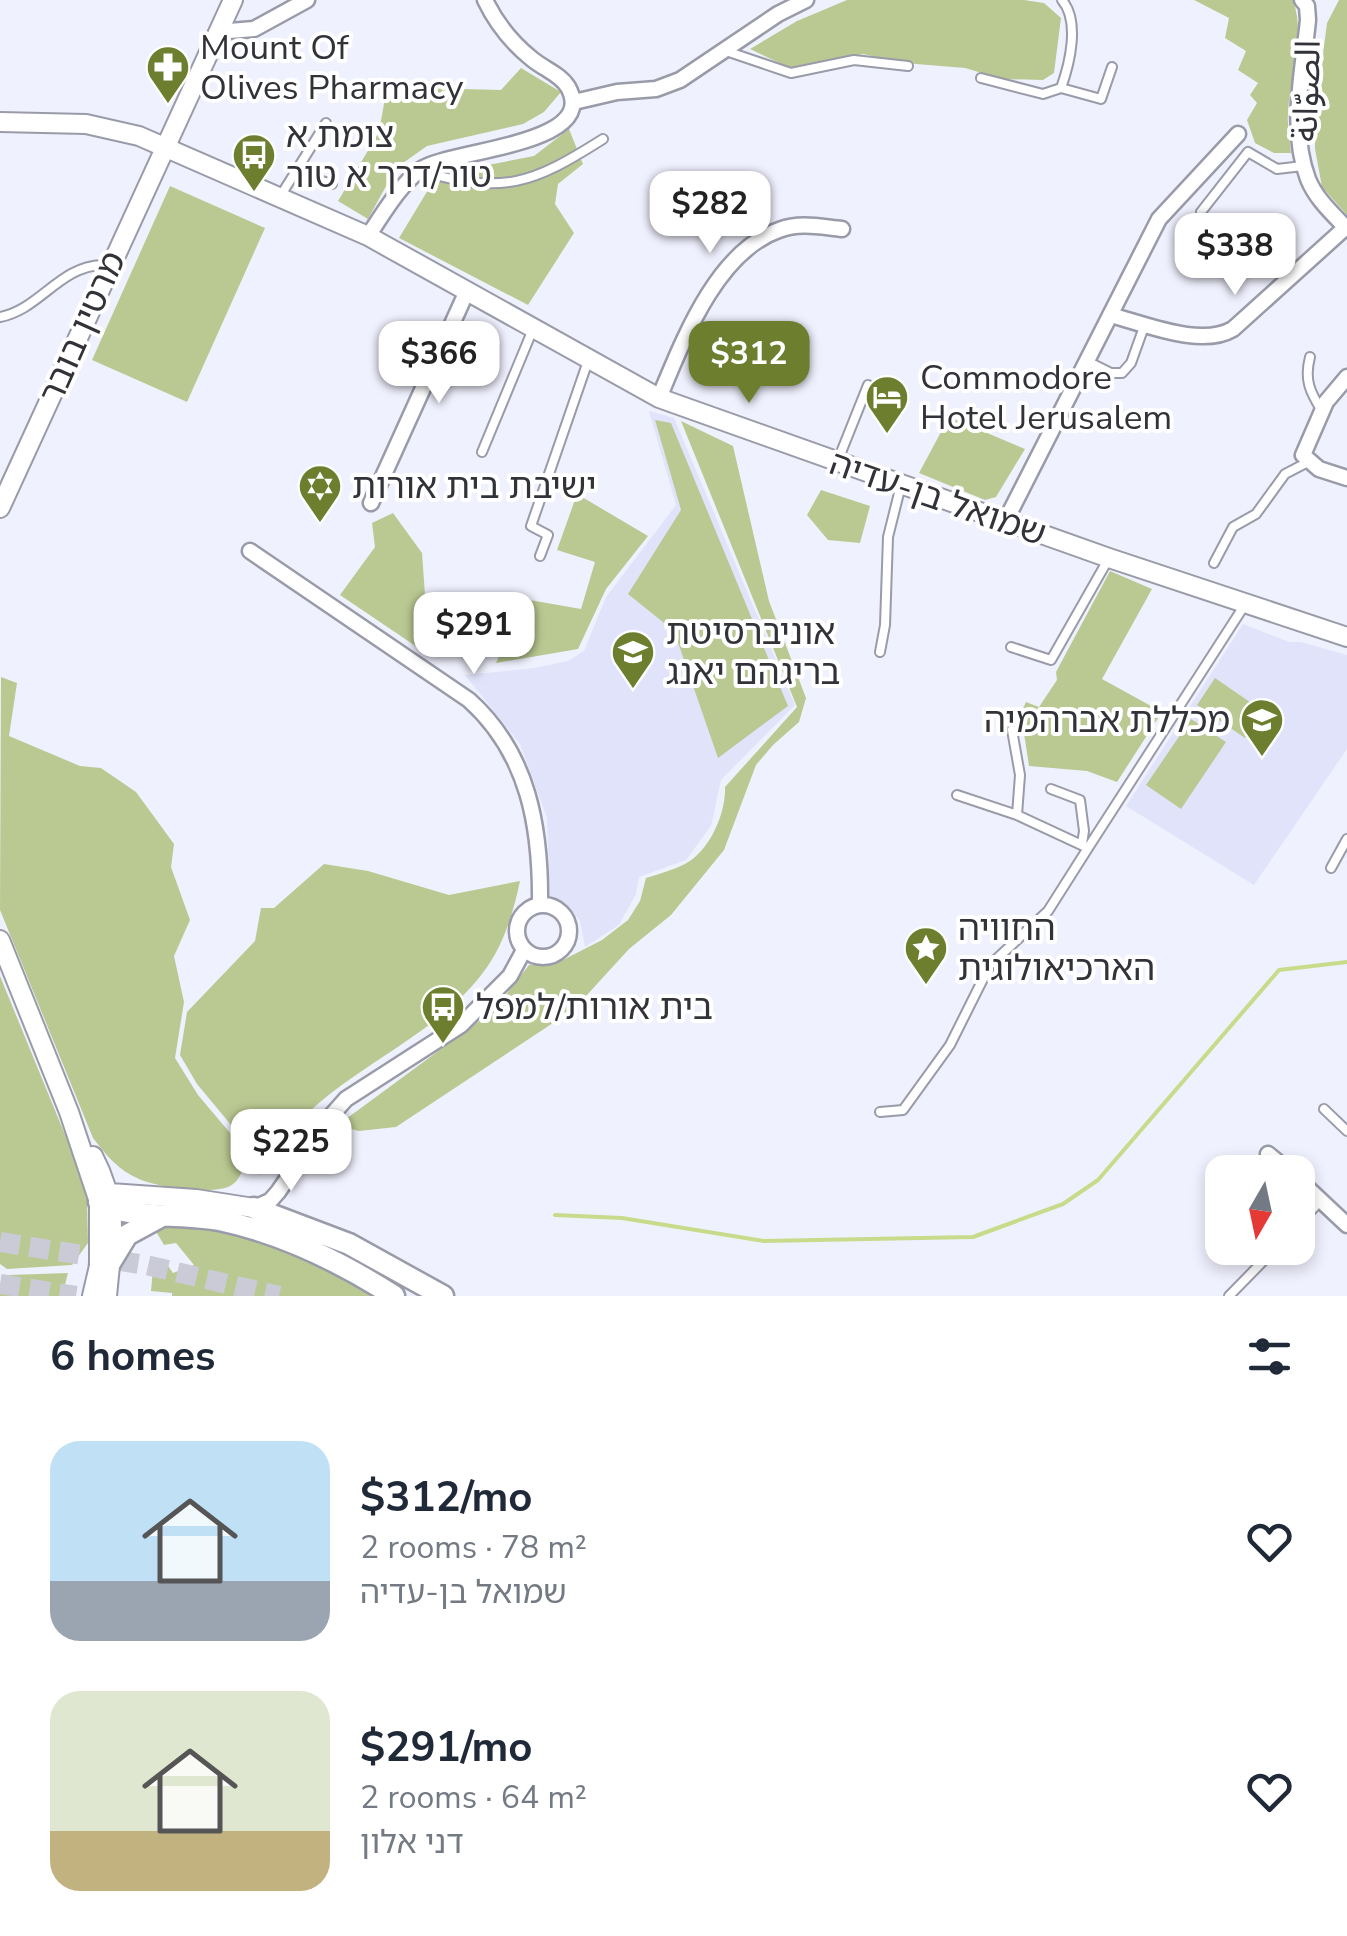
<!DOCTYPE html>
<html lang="en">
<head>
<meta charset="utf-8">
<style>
	:root { --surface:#fff; --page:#f2f2f3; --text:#1f2937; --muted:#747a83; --accent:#6d7f2e }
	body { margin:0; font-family:"Nunito Sans","Noto Sans Arabic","Noto Sans Hebrew",sans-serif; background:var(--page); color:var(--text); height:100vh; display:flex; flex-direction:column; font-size:38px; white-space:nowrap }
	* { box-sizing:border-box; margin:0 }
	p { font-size:32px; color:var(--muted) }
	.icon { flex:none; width:55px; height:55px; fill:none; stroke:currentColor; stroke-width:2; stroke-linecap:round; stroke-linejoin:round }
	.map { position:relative; height:1296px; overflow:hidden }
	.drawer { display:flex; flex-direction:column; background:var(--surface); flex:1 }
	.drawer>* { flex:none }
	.needle { width:65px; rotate:189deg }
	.tools { position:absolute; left:1205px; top:1155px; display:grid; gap:20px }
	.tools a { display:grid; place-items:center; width:110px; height:110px; border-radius:20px; background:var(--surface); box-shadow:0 5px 15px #0003; font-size:50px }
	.price { position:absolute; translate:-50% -85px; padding:0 22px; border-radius:20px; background:#fff; color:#222; font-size:32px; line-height:65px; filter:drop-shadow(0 2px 5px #0008) }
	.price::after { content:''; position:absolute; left:50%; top:60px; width:30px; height:22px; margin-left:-15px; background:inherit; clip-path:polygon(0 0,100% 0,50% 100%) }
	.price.active { background:var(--accent); color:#fff }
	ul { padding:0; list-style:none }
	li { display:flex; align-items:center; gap:30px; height:250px; padding:0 50px }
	li span { display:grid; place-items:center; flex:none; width:280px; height:200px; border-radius:30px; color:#555 }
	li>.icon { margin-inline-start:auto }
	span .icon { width:120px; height:120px; fill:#fffc; stroke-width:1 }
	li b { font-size:42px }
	h2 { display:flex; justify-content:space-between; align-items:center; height:120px; padding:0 50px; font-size:42px }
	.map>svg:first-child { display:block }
	.built { fill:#e1e3fa }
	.green { fill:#bac992 }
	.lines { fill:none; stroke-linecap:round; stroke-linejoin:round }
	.stream { stroke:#c7db8b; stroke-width:4 }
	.secondary-tunnel { stroke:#cacbd7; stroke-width:20; stroke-dasharray:20 10; stroke-linecap:butt }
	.service-casing { stroke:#999ba9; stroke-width:12 }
	.minor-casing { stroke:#999ba9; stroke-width:19 }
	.tertiary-casing { stroke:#999ba9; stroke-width:22 }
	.secondary-casing { stroke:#999ba9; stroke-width:25 }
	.service { stroke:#fff; stroke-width:8 }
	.minor { stroke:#fff; stroke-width:14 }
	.tertiary { stroke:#fff; stroke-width:18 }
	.secondary { stroke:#fff; stroke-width:20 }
	.labels { text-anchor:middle; stroke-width:8; stroke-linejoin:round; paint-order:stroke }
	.poi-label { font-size:35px; fill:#323339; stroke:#fff; text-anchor:start }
	.street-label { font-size:35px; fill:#323339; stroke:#fff }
</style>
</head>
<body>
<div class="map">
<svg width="1347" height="1296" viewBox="0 0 1347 1296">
	<rect width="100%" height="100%" fill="#f0f1fe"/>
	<path class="built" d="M649,411L674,418L795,705L721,780L711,826L686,860L639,877L636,894L619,925L585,947L580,921L567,906L550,897L547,818L520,744L465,675L534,668L568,661L584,651L606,597L676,505Z
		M1243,624L1289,642H1301L1347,655V749L1254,885L1126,806Z"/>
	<path class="green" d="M847,0H1024L1044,3L1061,18L1054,73L1043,80L1002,79L965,68L904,63L863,54L790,68L750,49L797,21Z
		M1194,0H1293C1306,37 1290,75 1288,113C1287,126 1290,140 1291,153H1274L1255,143L1247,120L1257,103L1250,95L1258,83L1238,70L1246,51L1225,38L1229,18Z
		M1339,0H1347V215L1322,187L1315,149V116L1327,23Z
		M521,68L561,92L544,112L523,124L427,146L396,168L368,219L338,201L379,132L387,87L501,90Z
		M569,129L583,164L558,184L555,204L574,233L528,305L399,238L431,185L462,170L534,156Z
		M170,186L265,228L187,402L92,360Z
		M949,417L1025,449L996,497L985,500L919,473Z
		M655,420L671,423L788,706L718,758L674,631L628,594L681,510Z
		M681,421L733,446L769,601L806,698L799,722L773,745L756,765L724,850L671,915L629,949L586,996L556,1021L396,1127L359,1131L347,1128L346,1119L494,1010L529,965L559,962L602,940L628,920L640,901L646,878C659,874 673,870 685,864C710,851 726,813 725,787L797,707Z
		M821,490L870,506L860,543L828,540L807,515Z
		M577,494L648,536L606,589L578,649L496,663L524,599L581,609L595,562L557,550Z
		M393,513L422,553L427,622L420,649L340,595L375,547L372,523Z
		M1110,571L1152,589L1102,679L1162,712L1117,782L1087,771L1029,766L1021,713L1026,702L1039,707L1057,680L1056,672Z
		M1,677L17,683L9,736L80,766L101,768L136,792L174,844L171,867L190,920L174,956L184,1002L175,1058L198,1095L247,1153C244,1164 242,1180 230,1186C214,1195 156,1187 139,1179C119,1171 105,1154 93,1138L0,910Z
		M1215,678L1263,711L1245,738L1197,705Z
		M1191,719L1226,742L1181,809L1146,785Z
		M324,864L368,871L449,895L520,881C513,914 503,947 482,974C419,1055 311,1076 261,1175L249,1161L251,1149L197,1084L180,1055L187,1012L255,941L261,908H274Z
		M0,976L77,1164L87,1199L88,1243L72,1265L7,1269L0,1264Z
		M183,1223C255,1235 316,1262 379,1296H172V1293L151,1291L154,1258L163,1259L173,1273L194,1265L176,1243L164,1245L154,1228Z
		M68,1273L62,1296H0V1288L8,1287L9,1275Z"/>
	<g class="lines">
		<path class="stream" d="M555,1215L622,1218L764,1241L973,1237L1063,1204L1098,1180L1279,970L1347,962"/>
		<path class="secondary-tunnel" d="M0,1242L146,1265L279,1296
			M0,1284L76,1296"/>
		<g class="service-casing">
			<path id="service" d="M726,51L791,73L854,60L908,66
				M981,78L1043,94L1061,88C1070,63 1080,21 1062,0
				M1061,88L1101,99L1112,67
				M420,171C504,195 532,184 603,139
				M295,173L332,184
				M281,195L326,123
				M1201,212L1248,152L1277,169L1303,166
				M0,317C39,310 60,266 102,265L105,272
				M1310,357C1304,380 1310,392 1322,411
				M1087,361L1111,373H1122L1131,363L1145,324
				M482,452L533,329
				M838,460L868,385
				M540,556L548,535L531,526L588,361
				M1214,563L1233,527L1256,514L1285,474L1308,462
				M1011,647L1051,660L1109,558
				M880,652L885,625L888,537L901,485
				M1012,730L1020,775L1017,815
				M1051,789L1080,800L1084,831L1082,844
				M957,795L1017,815L1088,848L1244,606
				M1331,868L1347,839
				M1324,1109L1347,1131
				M880,1112L903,1110L950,1045L990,965L1048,911L1088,848
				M1298,1225L1321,1200
				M1229,1296L1276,1248"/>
		</g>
		<g class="minor-casing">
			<path id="minor" d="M1302,0L1307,6L1308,20C1303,71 1289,129 1308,179C1316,199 1333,214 1347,229
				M217,32L254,29L307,0
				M574,102L617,92L656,89L680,80L778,14L806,0
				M368,236C383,214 399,186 420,170C449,149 601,146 568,87C560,74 544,69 532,59C512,43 496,23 485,0
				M1110,315C1146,324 1201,348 1233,329L1345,228
				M1347,377L1326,402L1303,455L1319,469L1347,478
				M659,398C683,341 716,252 779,230C800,222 821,227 842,229
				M371,503L467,291
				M1005,522L1159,219L1238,134
				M250,551L469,700C529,754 541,828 540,905
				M517 931a26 26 0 1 1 52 0a26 26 0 1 1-52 0Z
				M1268,1154L1290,1172
				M1298,1179L1347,1225
				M254,1208L270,1201L278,1192L330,1117L346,1099L461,1025L510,976L524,950"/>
		</g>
		<g class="tertiary-casing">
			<path id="tertiary" d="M0,122L86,124L139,136L368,236L659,398L1109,558L1347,637
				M0,508L233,0
				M0,940L69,1112L99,1202V1266L92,1296
				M93,1156C120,1207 112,1241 107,1296
				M103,1199L110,1193L196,1199L254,1208"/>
		</g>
		<g class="secondary-casing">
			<path id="secondary" d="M99,1202C129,1220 182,1213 219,1220C281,1233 341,1262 394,1296
				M254,1208L349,1244L443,1296
				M110,1263L127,1235L162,1216"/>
		</g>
		<use href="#service" class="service"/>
		<use href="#minor" class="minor"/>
		<use href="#tertiary" class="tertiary"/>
		<use href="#secondary" class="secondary"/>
	</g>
	<defs>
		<g id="pharmacy-pin" transform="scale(2.25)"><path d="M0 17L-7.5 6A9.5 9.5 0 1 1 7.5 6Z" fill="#6d7f2e" stroke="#fff"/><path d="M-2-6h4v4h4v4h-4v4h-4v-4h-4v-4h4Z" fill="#fff"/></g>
		<g id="bus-pin" transform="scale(2.25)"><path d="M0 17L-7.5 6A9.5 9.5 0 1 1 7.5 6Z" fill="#6d7f2e" stroke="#fff"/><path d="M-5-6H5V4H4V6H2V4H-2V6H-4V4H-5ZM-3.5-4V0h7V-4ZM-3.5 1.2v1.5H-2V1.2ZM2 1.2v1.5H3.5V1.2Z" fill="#fff"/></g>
		<g id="hotel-pin" transform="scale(2.25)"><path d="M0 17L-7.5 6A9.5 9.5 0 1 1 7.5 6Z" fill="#6d7f2e" stroke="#fff"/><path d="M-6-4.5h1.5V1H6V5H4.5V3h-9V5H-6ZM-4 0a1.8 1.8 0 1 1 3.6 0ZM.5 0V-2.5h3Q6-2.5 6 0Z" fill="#fff"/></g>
		<g id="synagogue-pin" transform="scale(2.25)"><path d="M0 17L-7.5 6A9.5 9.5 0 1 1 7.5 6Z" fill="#6d7f2e" stroke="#fff"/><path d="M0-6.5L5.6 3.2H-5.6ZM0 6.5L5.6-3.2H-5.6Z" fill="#fff"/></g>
		<g id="university-pin" transform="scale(2.25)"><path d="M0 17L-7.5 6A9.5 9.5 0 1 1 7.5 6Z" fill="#6d7f2e" stroke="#fff"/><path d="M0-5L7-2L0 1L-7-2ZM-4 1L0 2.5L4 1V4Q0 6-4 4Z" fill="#fff"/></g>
		<g id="sight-pin" transform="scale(2.25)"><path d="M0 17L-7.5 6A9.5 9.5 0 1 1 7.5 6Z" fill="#6d7f2e" stroke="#fff"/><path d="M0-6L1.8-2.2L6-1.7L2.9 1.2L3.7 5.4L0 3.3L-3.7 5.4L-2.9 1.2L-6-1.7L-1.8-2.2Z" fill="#fff"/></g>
	</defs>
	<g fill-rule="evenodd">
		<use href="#pharmacy-pin" x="168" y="67"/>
		<use href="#bus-pin" x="254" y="155"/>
		<use href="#hotel-pin" x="887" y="397"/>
		<use href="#synagogue-pin" x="320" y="486"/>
		<use href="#university-pin" x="633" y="652"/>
		<use href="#university-pin" x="1262" y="720"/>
		<use href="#sight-pin" x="926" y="948"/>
		<use href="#bus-pin" x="443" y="1007"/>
	</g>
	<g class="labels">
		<g class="poi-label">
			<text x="200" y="59">Mount Of<tspan x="200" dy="40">Olives Pharmacy</tspan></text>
			<text x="286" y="147">צומת א<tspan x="286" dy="40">טור/דרך א טור</tspan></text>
			<text x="920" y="389">Commodore<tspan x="920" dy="40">Hotel Jerusalem</tspan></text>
			<text x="352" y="498">ישיבת בית אורות</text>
			<text x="666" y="644">אוניברסיטת<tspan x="666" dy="40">בריגהם יאנג</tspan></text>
			<text x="1230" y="732" text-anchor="end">מכללת אברהמיה</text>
			<text x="958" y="940">החוויה<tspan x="958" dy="40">הארכיאולוגית</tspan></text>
			<text x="476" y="1019">בית אורות/למפל</text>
		</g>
		<g class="street-label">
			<text transform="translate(1306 91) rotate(-88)" y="12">الصوّانة</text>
			<text transform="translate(82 327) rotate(-66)" y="12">מרטין בובר</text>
			<text transform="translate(938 498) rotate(19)" y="12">שמואל בן-עדיה</text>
		</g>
	</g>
</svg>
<div class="tools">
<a><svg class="needle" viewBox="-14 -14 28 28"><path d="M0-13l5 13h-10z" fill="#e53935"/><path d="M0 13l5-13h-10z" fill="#747a83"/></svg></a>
</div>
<b class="price" style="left:710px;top:256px">$282</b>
<b class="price" style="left:1235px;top:298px">$338</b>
<b class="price" style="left:439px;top:406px">$366</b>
<b class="price active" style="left:749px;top:406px">$312</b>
<b class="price" style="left:474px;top:677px">$291</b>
<b class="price" style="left:291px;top:1194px">$225</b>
</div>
<section class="drawer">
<h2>6 homes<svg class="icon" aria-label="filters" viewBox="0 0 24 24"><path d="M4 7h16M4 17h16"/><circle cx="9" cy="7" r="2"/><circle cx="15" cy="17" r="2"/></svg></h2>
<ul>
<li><span style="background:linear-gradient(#bfe0f5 70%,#9aa5b1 0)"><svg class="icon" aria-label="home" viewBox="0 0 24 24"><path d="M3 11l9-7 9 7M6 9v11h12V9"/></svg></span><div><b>$312/mo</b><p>2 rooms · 78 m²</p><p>שמואל בן-עדיה</p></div><svg class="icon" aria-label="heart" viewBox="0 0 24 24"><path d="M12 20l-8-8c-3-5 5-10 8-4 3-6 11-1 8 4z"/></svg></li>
<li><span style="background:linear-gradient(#dfe7d0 70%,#c2b280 0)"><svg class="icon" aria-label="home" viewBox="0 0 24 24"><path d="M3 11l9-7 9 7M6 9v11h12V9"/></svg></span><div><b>$291/mo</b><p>2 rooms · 64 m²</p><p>דני אלון</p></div><svg class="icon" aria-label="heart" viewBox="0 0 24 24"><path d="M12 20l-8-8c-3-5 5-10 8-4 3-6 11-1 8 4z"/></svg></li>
</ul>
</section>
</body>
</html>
